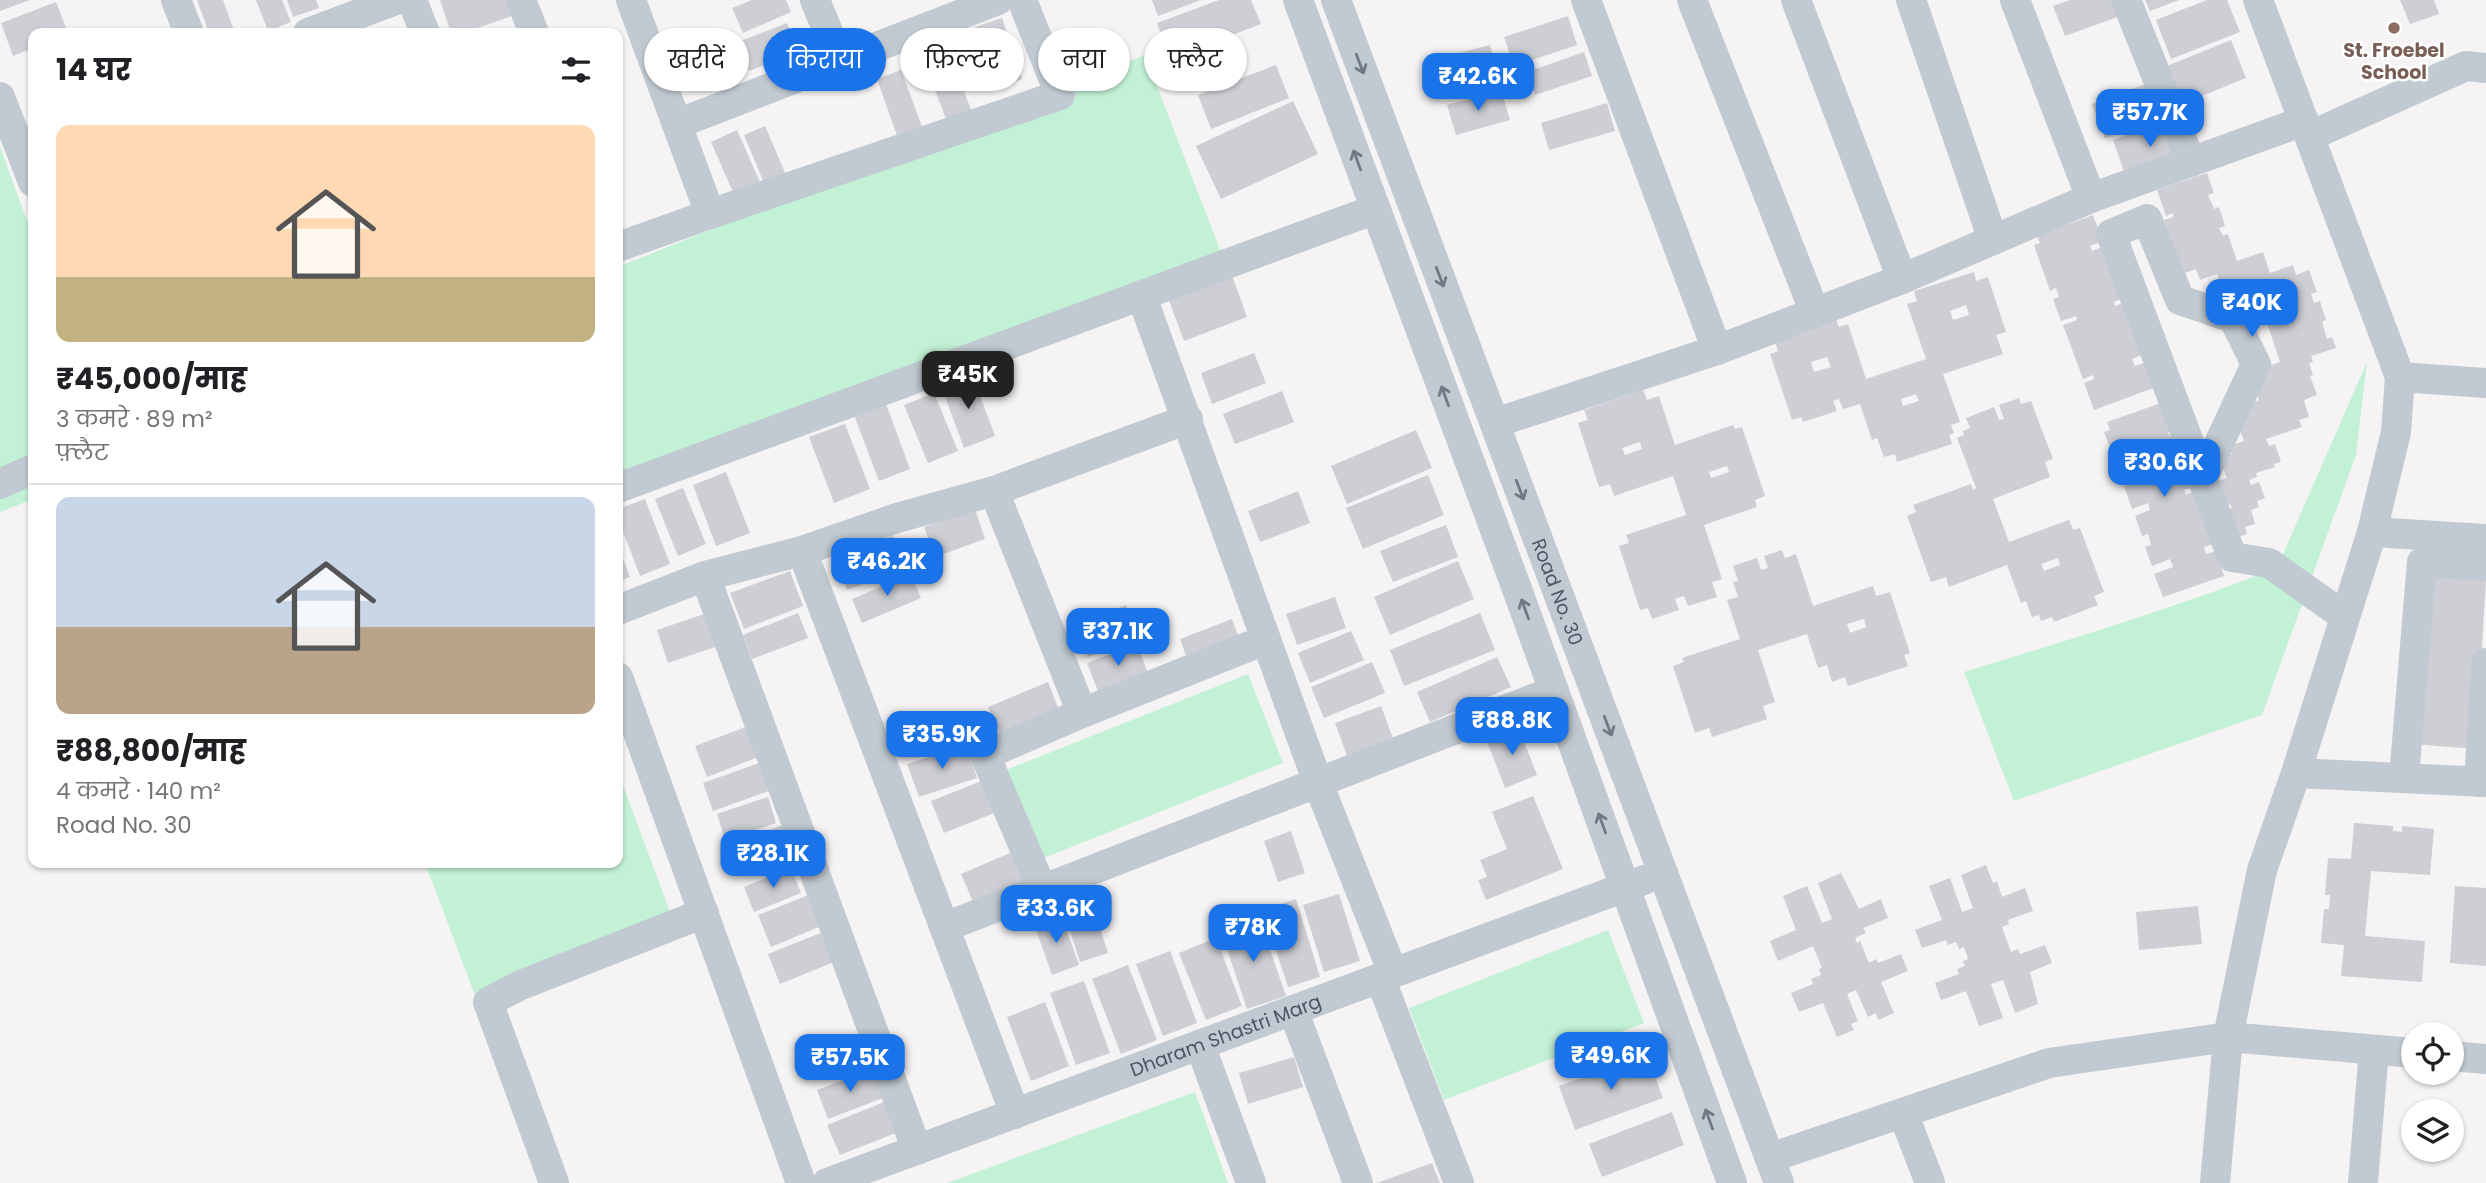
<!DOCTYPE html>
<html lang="hi">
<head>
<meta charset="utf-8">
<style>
	:root { --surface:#fff; --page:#f2f2f2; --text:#202124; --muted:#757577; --line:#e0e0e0; --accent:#1a73e8 }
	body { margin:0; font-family:Poppins,"Noto Sans Devanagari",sans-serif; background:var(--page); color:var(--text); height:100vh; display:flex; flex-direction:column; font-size:26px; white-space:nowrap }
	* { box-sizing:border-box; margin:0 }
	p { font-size:23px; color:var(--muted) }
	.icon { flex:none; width:38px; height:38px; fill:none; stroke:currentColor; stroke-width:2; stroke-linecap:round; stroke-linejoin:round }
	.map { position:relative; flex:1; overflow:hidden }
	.details { position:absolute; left:28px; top:28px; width:595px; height:840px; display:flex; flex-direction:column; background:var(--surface); border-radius:14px; box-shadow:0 2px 5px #0004 }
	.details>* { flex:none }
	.guide { position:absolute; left:644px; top:28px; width:665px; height:63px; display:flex; gap:14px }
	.fabs { position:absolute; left:2401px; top:1022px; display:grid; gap:14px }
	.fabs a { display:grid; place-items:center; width:63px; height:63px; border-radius:50%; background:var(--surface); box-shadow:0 2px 5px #0004; font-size:35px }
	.price { position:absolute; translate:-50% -60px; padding:0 16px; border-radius:14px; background:var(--accent); color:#fff; font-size:23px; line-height:46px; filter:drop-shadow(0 2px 4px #0008) }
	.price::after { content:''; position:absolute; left:50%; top:42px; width:21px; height:16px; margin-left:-10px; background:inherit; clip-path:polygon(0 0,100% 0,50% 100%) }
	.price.on { background:#222; color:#fff }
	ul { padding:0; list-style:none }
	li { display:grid; align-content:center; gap:14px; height:371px; padding:0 28px }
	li+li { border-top:2px solid var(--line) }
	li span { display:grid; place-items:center; height:217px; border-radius:14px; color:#555 }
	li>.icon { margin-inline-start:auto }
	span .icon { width:126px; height:126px; fill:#fffc; stroke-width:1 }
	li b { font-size:30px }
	h2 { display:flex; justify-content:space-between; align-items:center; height:84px; padding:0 28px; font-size:30px }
	.pill { padding:0 24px; border-radius:32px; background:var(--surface); box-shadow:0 2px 5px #0004; font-size:24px; line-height:63px }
	.pill.on { background:var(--accent); color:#fff }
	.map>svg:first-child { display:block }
	.green { fill:#c3f1d5 }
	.building { fill:#cdcfd5; fill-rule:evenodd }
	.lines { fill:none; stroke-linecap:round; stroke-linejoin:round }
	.minor { stroke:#c1cad2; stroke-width:30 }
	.oneway { stroke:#6e7983 }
	.education-dot { fill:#8d6e63; stroke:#fff; stroke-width:2.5 }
	.labels { text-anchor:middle; stroke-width:5; stroke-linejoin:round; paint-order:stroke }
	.education-label { font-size:19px; font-weight:bold; fill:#785e54; stroke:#fff }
	.street-label { font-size:19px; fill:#4a5661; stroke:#fff }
</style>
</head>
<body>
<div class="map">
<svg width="2486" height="1183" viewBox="0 0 2486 1183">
	<rect width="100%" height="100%" fill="#f5f3f3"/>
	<path class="green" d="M1145,55L1224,260L618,502V267Z
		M0,147L33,237V499L0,512Z
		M2367,362L2356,455L2262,715L2014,801L1964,672C2069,640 2174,608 2277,568Z
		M1248,674L1283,763L1041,859L1006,770Z
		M618,772L670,912L476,998L425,863H618Z
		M1608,930L1644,1023L1444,1100L1409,1008Z
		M1195,1092L1228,1183H947Z"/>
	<path class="building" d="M0,0H30L0,11Z
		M197,0H223L235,33H209Z
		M256,0H282L291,22L268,31Z
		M287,0H316L319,8L293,17Z
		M440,0H507L512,16L463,33H451Z
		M752,0H786L791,12L743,33L732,8Z
		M1152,0H1201L1158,16Z
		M1219,0H1251L1261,24L1170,59L1157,23Z
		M2070,0H2121L2126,14L2065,36L2053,6Z
		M2145,0H2179L2150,11Z
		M2207,0H2227L2240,32L2171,59L2156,20Z
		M2400,0H2434L2439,14L2410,24Z
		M56,2L68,33H33V48L13,56L1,23Z
		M1568,16L1577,45L1514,66L1504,37Z
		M1002,18L1022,79L996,88L975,27Z
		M787,23L799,52L749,71L738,42Z
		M2231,40L2246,78L2177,106L2162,68Z
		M1490,45L1499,81L1442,97L1432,60Z
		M948,49L973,115L948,124L923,59Z
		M1584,52L1592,76L1535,95L1527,72Z
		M1276,65L1289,98L1211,129L1198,95Z
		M901,70L924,132L899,141L877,79Z
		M2151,82L2164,115L2105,138L2092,104Z
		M1501,90L1510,120L1456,135L1447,105Z
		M1293,101L1318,154L1221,199L1196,146Z
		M1607,103L1615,131L1549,150L1541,123Z
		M2173,119L2187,159L2127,180L2113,140Z
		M765,126L786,175L764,183L744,135Z
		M737,130L762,187L736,199L711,142Z
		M2207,173L2214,193L2208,195L2214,209L2219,207L2225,226L2219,228L2223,236L2228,234L2237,261L2263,252L2270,273L2293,265L2296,275L2309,270L2317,292L2311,294L2314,303L2320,301L2326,320L2322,322L2327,339L2332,337L2336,348L2311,356L2313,362L2309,363L2313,375L2310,376L2317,395L2304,400L2309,417L2299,420L2302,427L2266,439L2269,446L2275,444L2281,462L2274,464L2275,467L2256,473L2257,477L2249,480L2251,485L2259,482L2265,498L2257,501L2259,507L2251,510L2255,524L2245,527L2247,534L2232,539L2223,511L2232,508L2230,504L2221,507L2213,483L2227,478L2219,458L2232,454L2229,446L2244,441L2235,416L2242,406L2259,400L2252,380L2262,368L2280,362L2257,293L2239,299L2235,288L2223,292L2217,274L2200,280L2196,269L2182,274L2164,220L2173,217V213L2166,216L2157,190Z
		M2093,215L2103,241L2090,246L2092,251L2104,246L2124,298L2114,302L2115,306L2125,302L2144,354L2132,359L2135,366L2147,362L2156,387L2094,410L2084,383L2094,379L2093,375L2083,379L2063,325L2077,320L2076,316L2061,321L2053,299L2059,297L2056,288L2050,291L2034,245L2040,243L2037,236Z
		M1974,272L1976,281L1988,277L2006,332L1996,335L2003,354L1943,374L1960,422L1951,425L1954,433L1949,435L1952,444L1897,462L1895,454L1884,457L1877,438L1872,440L1860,404L1843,409L1839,399L1833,401L1837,411L1803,422L1801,417L1792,420L1770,354L1778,351L1774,338L1835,317L1839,327L1848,324L1866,379L1926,359L1907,304L1917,301L1914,291ZM1966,305L1969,315L1953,320L1950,311ZM1827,357L1831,367L1814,372L1811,362ZM1916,394L1919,401L1903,406L1901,399Z
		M1232,275L1247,317L1184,341L1168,298Z
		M1254,353L1266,383L1212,404L1201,373Z
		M972,374L995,436L964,448L941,386Z
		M1643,390L1647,400L1659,396L1675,445L1733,425L1735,429L1742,427L1765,496L1755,500L1757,507L1704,525L1722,579L1712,582L1717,597L1688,606L1684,596L1675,599L1679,610L1652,619L1648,608L1640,610L1619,546L1629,543L1626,535L1686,515L1673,476L1614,496L1610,484L1599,487L1578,423L1588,420L1584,410ZM1640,442L1642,449L1625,455L1622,448ZM1727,466L1729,472L1711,478L1709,472Z
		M1282,391L1294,422L1235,444L1223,414Z
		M934,393L958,451L928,463L904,405Z
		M2019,398L2021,404L2031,401L2053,459L2045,462L2050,477L1993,499L2009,542L2069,520L2073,530L2080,528L2104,592L2094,596L2098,605L2054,622L2052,617L2041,621L2039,615L2032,617L2026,601L2021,603L2007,565L1949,587L1946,577L1931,582L1907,516L1916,512L1913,505L1971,484L1973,490L1976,488L1957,438L1964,435L1963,431L1970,428L1966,418L1994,407L1999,420L2004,419L1999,405ZM2058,558L2060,565L2044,571L2041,564Z
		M2164,402L2173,430L2168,432L2170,437L2175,435L2183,469L2187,468L2194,487L2184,490L2186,495L2195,491L2214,544L2204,547L2206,554L2216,551L2224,576L2163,597L2154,574L2173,567L2170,559L2152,566L2145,547L2151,545L2148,534L2142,536L2135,516L2150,510L2148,503L2132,509L2124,486L2128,485L2125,478L2122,479L2114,456L2127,452L2126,448L2112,453L2104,432L2110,430L2107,422Z
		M886,404L910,469L879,481L854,415Z
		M845,424L870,489L834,503L809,437Z
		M1416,430L1432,468L1347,504L1331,466Z
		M726,472L750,533L716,546L693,485Z
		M1428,475L1444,515L1363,549L1346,508Z
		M683,488L706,544L678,556L655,499Z
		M1298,491L1310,523L1260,542L1248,511Z
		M645,499L670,564L640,576L618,518V509Z
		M975,509L985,539L935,557L924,527Z
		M1446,525L1458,557L1393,582L1380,551Z
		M893,536L905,569L847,590L835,557Z
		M618,545L630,577L618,582Z
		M1782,550L1785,558L1796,554L1813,606L1873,586L1876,596L1890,592L1910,653L1904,655L1908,666L1848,686L1845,677L1832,682L1827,665L1818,668L1807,634L1758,650L1775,702L1763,706L1767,719L1712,737L1709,728L1695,733L1673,666L1684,662L1682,658L1740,639L1727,600L1738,597L1733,582L1738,581L1733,566L1757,558L1761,570L1768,568L1764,556ZM1864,619L1866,627L1850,633L1847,624Z
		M1458,561L1474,599L1390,635L1374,597Z
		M790,571L803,606L744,629L730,593Z
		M911,574L921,598L862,623L852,599Z
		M2423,576L2486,579L2476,749L2412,744Z
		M1335,597L1346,628L1297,645L1286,614Z
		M1126,605L1139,637L1088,657L1076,625Z
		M713,611L724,644L668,663L657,630Z
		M798,613L808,638L752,659L743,635Z
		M1480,613L1495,650L1404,686L1390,650Z
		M1232,619L1241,644L1189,664L1180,639Z
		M1351,631L1364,660L1310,683L1298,653Z
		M1137,644L1148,673L1098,691L1087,663Z
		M1497,657L1511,687L1430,722L1417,692Z
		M1372,662L1385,693L1324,718L1311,687Z
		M1048,682L1059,710L1001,735L988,707Z
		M1381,706L1395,744L1349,761L1335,723Z
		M754,724L766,754L707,777L695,746Z
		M1518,726L1537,775L1505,788L1486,739Z
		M966,745L977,778L919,797L907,764Z
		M770,759L780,787L713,811L703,783Z
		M989,778L1002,810L944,833L931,801Z
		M1533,796L1563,869L1486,900L1478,880L1487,877L1480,860L1507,849L1492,812Z
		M768,797L776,823L725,840L717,814Z
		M2354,823L2393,826V831L2402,832V826L2434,829L2430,875L2371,871L2365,936L2425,941L2422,982L2341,976L2344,945L2321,943L2324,909H2329L2330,895H2325L2328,858L2351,859Z
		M782,825L796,857L749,877L735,845Z
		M1291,831L1305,873L1278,882L1264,841Z
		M1019,849L1032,880L974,904L961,874Z
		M1986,865L1993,883L1997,881L2002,897L2025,888L2033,911L2008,920L2009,924L2002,927L2011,952L2018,949L2020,954L2045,945L2052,963L2030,972L2038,1004L2015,1013L2003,980L1991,984L2003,1018L1979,1026L1966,991L1941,1000L1935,983L1959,974L1957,969L1965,966L1963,961L1968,959L1964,947L1959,949L1956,942L1948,945L1946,940L1922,948L1915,930L1942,920L1929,886L1950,878L1962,912L1973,908L1961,875Z
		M791,868L801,893L754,912L744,887Z
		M1841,873L1859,909L1881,899L1888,918L1863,928L1866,933L1855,938L1857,943L1860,941L1869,963L1876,959L1878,963L1901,954L1908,971L1881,982L1894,1013L1878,1020L1876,1013L1868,1017L1856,990L1847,994L1858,1021L1851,1024L1854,1030L1837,1037L1823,1003L1799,1012L1791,993L1813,984L1811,979L1821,975L1819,969L1822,968L1813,946L1778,961L1770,941L1796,930L1783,896L1807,886L1822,923L1832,919L1818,883Z
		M2455,886L2486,888V966L2450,963Z
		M814,893L826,924L771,947L758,915Z
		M1339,894L1360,961L1324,972L1303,905Z
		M1296,899L1320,977L1288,987L1263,910Z
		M1091,900L1108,953L1080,962L1063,909Z
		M2198,906L2202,944L2139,950L2136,912Z
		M1061,914L1079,965L1052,975L1034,924Z
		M1259,918L1286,996L1247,1009L1221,931Z
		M833,928L844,958L780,984L768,954Z
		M1216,938L1242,1006L1206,1020L1179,953Z
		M1170,951L1197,1023L1163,1036L1136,964Z
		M1128,965L1157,1040L1121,1054L1092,979Z
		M1084,981L1110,1053L1076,1065L1050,993Z
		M1045,1002L1069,1066L1031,1081L1007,1017Z
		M1647,1055L1663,1098L1575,1130L1559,1086Z
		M1294,1057L1303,1087L1248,1104L1239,1073Z
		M872,1069L883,1098L828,1119L817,1090Z
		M889,1100L901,1131L840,1155L827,1125Z
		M1672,1112L1684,1145L1602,1177L1589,1144Z
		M1432,1163L1440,1183H1377Z"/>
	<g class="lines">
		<g class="minor">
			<path d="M176,0L189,33"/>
			<path d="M412,0L425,33"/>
			<path d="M521,0L534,33"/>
			<path d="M631,0L710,214L1060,95L1022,0"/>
			<path d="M815,0L840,61"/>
			<path d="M1298,0L1517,589L1732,1183"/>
			<path id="s1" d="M1336,0L1779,1183"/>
			<path d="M1586,0L1717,350"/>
			<path d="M1692,0L1815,313"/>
			<path d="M1796,0L1902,279"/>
			<path d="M1911,0L1993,240"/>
			<path d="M2015,0L2091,198"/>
			<path d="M2126,0L2191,162"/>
			<path d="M308,33L396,0"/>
			<path d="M0,97L33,182"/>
			<path d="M677,124L998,0"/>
			<path d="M2310,136L2466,66L2486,68"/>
			<path d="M618,247L710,214"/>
			<path d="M1142,297L1318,783L1393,973"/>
			<path d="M2400,377L2486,383"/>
			<path d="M1495,423L1717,350L1902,279L2091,198L2304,121"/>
			<path d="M2202,480L2256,364L2233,318L2180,300L2147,219L2111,234L2232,557L2269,563L2344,616"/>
			<path d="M0,484L33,469"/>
			<path d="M618,488L1376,209"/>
			<path d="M994,491L1082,713"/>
			<path d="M2372,532L2486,539"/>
			<path d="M802,551L1015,1114"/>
			<path d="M705,576L917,1150"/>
			<path d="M618,610L705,576L802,551L897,518L994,491L1188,419"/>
			<path d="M618,677L801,1183"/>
			<path d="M2296,773L2486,782"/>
			<path d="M2404,778L2422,562L2486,566"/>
			<path d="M2479,782L2486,663"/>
			<path d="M1042,889L985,755L1082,713L1265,640"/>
			<path d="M945,927L1554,691"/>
			<path d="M1380,978L1459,1183"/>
			<path d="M1293,1010L1358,1183"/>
			<path d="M1200,1045L1251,1183"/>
			<path d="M2452,1056L2486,1059"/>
			<path d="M1903,1113L1930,1183"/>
			<path d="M1770,1158L2049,1063L2228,1037L2262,870L2296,773L2372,532L2396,432L2400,377L2258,0"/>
			<path d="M554,1183L488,1002L521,985L704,913"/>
			<path id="s2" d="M827,1183L1644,880"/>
			<path d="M2215,1183L2228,1037L2413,1053"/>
			<path d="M2363,1183L2374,1050"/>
		</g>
	</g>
	<defs><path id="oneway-shaft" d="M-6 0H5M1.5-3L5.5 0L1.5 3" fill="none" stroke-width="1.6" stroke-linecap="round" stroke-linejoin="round" transform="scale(1.75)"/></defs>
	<g class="oneway">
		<use href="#oneway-shaft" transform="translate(1360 64) rotate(69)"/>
		<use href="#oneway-shaft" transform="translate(1357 160) rotate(-110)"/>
		<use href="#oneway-shaft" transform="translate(1440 277) rotate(69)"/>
		<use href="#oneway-shaft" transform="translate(1445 396) rotate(-110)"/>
		<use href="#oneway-shaft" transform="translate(1520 490) rotate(69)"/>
		<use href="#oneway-shaft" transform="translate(1525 609) rotate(-110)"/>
		<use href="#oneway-shaft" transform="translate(1608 726) rotate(69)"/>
		<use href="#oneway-shaft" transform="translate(1602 823) rotate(-110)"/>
		<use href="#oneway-shaft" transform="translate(1709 1119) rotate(-110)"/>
	</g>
	<circle class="education-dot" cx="2394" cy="28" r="7"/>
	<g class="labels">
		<g class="education-label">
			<text x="2394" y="57">St. Froebel<tspan x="2394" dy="22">School</tspan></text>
		</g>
		<g class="street-label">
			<text dy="7" stroke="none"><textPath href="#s1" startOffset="632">Road No. 30</textPath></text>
			<text dy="7" stroke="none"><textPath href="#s2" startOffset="425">Dharam Shastri Marg</textPath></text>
		</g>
	</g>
</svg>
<div class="fabs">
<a><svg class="icon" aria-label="locate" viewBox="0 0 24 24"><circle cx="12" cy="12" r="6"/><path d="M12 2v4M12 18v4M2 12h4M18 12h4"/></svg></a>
<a><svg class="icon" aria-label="layers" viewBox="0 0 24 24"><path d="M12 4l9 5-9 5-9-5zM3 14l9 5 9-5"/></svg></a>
</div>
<b class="price" style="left:1478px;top:113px">₹42.6K</b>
<b class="price" style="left:2150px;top:149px">₹57.7K</b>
<b class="price" style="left:2252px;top:339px">₹40K</b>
<b class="price on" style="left:968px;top:411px">₹45K</b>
<b class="price" style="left:2164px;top:499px">₹30.6K</b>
<b class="price" style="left:887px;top:598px">₹46.2K</b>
<b class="price" style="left:1118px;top:668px">₹37.1K</b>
<b class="price" style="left:1512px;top:757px">₹88.8K</b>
<b class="price" style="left:942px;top:771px">₹35.9K</b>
<b class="price" style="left:773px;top:890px">₹28.1K</b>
<b class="price" style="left:1056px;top:945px">₹33.6K</b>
<b class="price" style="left:1253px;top:964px">₹78K</b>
<b class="price" style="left:1611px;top:1092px">₹49.6K</b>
<b class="price" style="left:850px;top:1094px">₹57.5K</b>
<div class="guide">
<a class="pill">खरीदें</a>
<a class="pill on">किराया</a>
<a class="pill">फ़िल्टर</a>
<a class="pill">नया</a>
<a class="pill">फ़्लैट</a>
</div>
<section class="details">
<h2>14 घर<svg class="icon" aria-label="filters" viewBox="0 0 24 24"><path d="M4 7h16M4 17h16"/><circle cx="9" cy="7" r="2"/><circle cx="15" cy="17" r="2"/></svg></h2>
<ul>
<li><span style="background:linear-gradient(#ffd9b3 70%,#c2b280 0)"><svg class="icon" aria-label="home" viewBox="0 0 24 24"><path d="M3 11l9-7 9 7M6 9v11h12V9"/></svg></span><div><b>₹45,000/माह</b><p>3 कमरे · 89 m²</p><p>फ़्लैट</p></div></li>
<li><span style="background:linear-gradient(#c9d6e8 60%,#b9a48a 0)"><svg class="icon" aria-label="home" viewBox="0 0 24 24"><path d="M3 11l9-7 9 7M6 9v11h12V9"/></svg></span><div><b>₹88,800/माह</b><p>4 कमरे · 140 m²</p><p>Road No. 30</p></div></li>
</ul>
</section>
</div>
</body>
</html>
